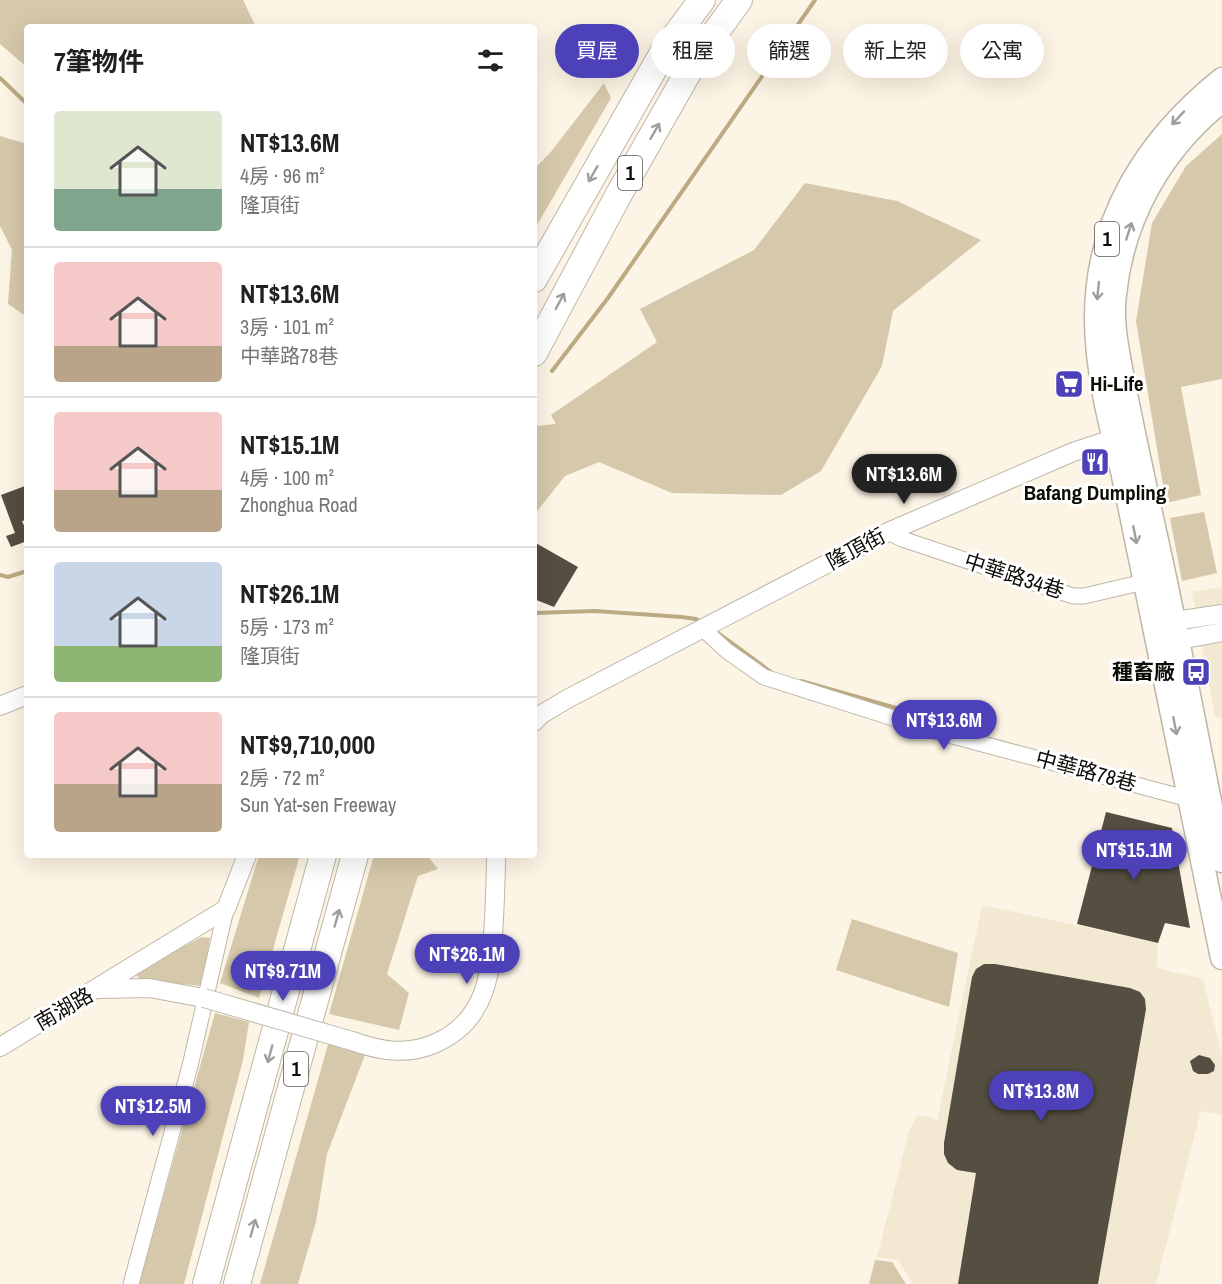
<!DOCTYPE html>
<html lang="zh-TW">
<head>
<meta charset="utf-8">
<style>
	:root { --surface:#fff; --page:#f6f6f6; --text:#202124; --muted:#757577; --line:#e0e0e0; --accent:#4c41b8 }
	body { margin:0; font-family:"Archivo Narrow","Noto Sans TC",sans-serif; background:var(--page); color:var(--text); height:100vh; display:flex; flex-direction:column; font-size:22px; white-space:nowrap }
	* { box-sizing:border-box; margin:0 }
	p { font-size:20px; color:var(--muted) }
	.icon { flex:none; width:33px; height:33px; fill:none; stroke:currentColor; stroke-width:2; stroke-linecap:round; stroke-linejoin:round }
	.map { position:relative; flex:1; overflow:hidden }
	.drawer { position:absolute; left:24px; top:24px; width:513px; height:834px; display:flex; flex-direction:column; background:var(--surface); border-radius:6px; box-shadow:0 6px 24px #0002 }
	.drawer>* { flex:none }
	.guide { position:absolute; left:555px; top:24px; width:570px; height:54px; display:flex; gap:12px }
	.price { position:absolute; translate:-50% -51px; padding:0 14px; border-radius:21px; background:var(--accent); color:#fff; font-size:20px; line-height:39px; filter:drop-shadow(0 2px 3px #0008) }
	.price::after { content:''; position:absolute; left:50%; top:36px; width:18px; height:14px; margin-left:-9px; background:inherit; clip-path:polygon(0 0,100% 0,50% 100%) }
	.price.selected { background:#222; color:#fff }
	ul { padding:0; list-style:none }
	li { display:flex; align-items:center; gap:18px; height:150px; padding:0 30px }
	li+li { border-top:2px solid var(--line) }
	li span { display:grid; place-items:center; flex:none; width:168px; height:120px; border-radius:6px; color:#555 }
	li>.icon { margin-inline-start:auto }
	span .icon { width:72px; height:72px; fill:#fffc; stroke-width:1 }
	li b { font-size:26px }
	h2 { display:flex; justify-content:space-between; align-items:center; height:72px; padding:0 30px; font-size:26px }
	.tag { padding:0 21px; border-radius:27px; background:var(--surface); box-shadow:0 6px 24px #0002; font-size:21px; line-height:54px }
	.tag.selected { background:var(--accent); color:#fff }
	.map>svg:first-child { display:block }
	.built { fill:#f3e8d2 }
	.green { fill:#d6c8aa }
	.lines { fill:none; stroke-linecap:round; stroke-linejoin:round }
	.stream { stroke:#bcaa83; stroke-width:4 }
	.building { fill:#554f41 }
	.minor-casing { stroke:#beb7a8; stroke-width:17 }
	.tertiary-casing { stroke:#beb7a8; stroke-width:20 }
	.primary-casing { stroke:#beb7a8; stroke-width:25 }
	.motorway-casing { stroke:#beb7a8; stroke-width:28 }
	.minor { stroke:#fff; stroke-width:15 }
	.tertiary { stroke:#fff; stroke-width:18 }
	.primary { stroke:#fff; stroke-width:22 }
	.motorway { stroke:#fff; stroke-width:26 }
	.tertiary-bridge-casing { stroke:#beb7a8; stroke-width:20; stroke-linecap:butt }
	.tertiary-bridge { stroke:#fff; stroke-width:18 }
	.oneway { stroke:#9f9e9c }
	.labels { text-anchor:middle; stroke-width:6; stroke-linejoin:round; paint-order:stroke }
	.shield { fill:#fff; stroke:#565551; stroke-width:1.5 }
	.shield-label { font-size:20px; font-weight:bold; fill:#0e0c07 }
	.poi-label { font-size:21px; font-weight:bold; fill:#0e0c07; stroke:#fff; text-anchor:start }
	.street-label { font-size:21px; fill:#0e0c07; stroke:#fff }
</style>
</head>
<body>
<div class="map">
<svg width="1222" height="1284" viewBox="0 0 1222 1284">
	<rect width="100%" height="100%" fill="#fcf4e4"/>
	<path class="built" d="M1222,587V718L1215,716L1192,592Z
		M982,905L1158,943L1157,968L1203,979L1222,1056V1115L1201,1111L1156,1284H913L898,1260L877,1257L909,1131L917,1116H928L937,1121Z"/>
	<path class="green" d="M0,0H243L256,27H27V67L0,44Z
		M604,83L611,98L534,230V169L550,153Z
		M1222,134V379L1181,387L1201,495L1166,503L1136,321L1152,223L1186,166Z
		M0,136L27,144V317L8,304L12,250L0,226Z
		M805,183L897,201L981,240L893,311L882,366L821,471L781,495L672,493L599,462L565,476L534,515V422L535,426L556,424L551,415L657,342L640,309L754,250Z
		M1204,512L1217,573L1182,581L1170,518Z
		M259,855H300L259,998L220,983Z
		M374,855H427L438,869L418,876L387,974L409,993L399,1030L329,1014Z
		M852,919L958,953L949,1007L836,970Z
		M202,937L210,938L202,986L141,980L136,975L137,970Z
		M215,1013L249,1022L243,1060L184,1284H139Z
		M329,1041L365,1055L327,1154L316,1222L298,1284H260Z
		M875,1260L892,1262L906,1284H869Z"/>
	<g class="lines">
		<path class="stream" d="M0,78L27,104
			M552,371L608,298L815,0
			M0,575L8,577L27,571
			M534,613L595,611L682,617L696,619L703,623
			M714,630L771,672
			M801,681L988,734"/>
	</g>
	<path class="building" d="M25,486L27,491V520L22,521L25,528H27V541L11,547L6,536L15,533L1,495Z
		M534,542L578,567L554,607L534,599Z
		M1106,812L1172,828L1190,928L1165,923L1158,943L1077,924Z
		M984,964H995L1130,988L1140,992L1145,999L1146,1009L1098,1284H958L976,1173L957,1170L948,1163L944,1154V1143L972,977L976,969Z
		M1199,1055L1210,1058L1215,1065L1214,1071L1208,1074H1198L1193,1071L1190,1061Z"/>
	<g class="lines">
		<g class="minor-casing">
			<path id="minor" d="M888,532L902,539L1073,596H1084L1144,582
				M703,629L727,651L764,677L934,731L1189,799L1197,797
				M131,1284L190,1066L226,909"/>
		</g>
		<g class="tertiary-casing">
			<path id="tertiary" d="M1175,621L1222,614
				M1179,640L1222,632
				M0,706L27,695
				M534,722L542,714L569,698L888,532L1073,452L1124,435
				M99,989L149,988L204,998
				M352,1041C380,1051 407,1056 436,1043C489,1019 491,970 494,919C495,898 496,876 496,855
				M0,1047L226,909L247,855"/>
		</g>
		<g class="primary-casing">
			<path id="primary" d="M1222,79C1147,139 1096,219 1096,318C1096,369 1109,422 1122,471L1222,958
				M1222,101C1162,149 1123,217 1115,294C1111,324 1119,356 1124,384C1134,435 1145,485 1156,536C1180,644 1200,753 1222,861"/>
		</g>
		<g class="motorway-casing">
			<path id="motorway" d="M534,279L664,51L702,0
				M534,353L619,194L694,62L739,0
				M206,1284L323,855
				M237,1284L355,855"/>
		</g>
		<use href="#minor" class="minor"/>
		<use href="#tertiary" class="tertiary"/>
		<use href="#primary" class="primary"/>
		<use href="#motorway" class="motorway"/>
		<g class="tertiary-bridge-casing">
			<path id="tertiary-bridge" d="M204,998L352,1041"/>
		</g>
		<use href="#tertiary-bridge" class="tertiary-bridge"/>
	</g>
	<defs><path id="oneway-shaft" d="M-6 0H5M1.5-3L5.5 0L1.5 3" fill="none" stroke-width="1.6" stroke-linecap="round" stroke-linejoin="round" transform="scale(1.5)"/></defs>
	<g class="oneway">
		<use href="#oneway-shaft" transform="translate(1178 118) rotate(133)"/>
		<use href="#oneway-shaft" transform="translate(655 131) rotate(-60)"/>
		<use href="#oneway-shaft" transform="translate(593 174) rotate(120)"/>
		<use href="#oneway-shaft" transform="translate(1129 231) rotate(-72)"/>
		<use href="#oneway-shaft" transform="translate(1098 291) rotate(96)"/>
		<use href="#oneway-shaft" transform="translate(560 301) rotate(-62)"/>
		<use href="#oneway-shaft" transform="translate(1135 535) rotate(79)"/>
		<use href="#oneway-shaft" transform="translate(1175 726) rotate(79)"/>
		<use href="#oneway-shaft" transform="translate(337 918) rotate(-74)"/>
		<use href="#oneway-shaft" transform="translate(270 1054) rotate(105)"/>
		<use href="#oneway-shaft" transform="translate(253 1228) rotate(-74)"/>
	</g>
	<defs>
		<g id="supermarket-square" transform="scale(1.5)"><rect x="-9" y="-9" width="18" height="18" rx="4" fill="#4c41b8" stroke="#fff"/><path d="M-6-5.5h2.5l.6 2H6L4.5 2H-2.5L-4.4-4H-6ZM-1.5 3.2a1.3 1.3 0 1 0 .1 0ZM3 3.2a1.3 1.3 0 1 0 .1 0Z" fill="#fff"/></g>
		<g id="restaurant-square" transform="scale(1.5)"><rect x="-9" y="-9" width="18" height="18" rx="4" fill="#4c41b8" stroke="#fff"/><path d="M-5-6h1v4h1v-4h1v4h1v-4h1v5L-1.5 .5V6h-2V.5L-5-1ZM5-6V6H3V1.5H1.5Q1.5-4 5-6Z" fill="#fff"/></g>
		<g id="bus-square" transform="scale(1.5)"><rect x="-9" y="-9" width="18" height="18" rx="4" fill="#4c41b8" stroke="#fff"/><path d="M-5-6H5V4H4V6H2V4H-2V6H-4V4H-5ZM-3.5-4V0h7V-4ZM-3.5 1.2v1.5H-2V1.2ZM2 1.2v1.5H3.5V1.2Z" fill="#fff"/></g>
	</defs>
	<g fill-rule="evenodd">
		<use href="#supermarket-square" x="1069" y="384"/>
		<use href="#restaurant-square" x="1095" y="462"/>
		<use href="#bus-square" x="1196" y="672"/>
	</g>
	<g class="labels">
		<g class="shield">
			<rect x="618" y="156" width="24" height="34" rx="4.5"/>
			<rect x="1095" y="222" width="24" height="34" rx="4.5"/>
			<rect x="284" y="1052" width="24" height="34" rx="4.5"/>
		</g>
		<g class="shield-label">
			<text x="630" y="180">1</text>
			<text x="1107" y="246">1</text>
			<text x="296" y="1076">1</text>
		</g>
		<g class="poi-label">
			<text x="1090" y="391">Hi-Life</text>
			<text x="1095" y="500" text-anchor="middle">Bafang Dumpling</text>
			<text x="1175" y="679" text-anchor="end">種畜廠</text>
		</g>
		<g class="street-label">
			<text transform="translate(856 549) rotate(-28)" y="7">隆頂街</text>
			<text transform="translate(1014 576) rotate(18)" y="7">中華路34巷</text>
			<text transform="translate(1086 771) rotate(15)" y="7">中華路78巷</text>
			<text transform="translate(64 1009) rotate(-30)" y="7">南湖路</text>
		</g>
	</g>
</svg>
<b class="price selected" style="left:904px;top:505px">NT$13.6M</b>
<b class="price" style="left:944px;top:751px">NT$13.6M</b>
<b class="price" style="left:1134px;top:881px">NT$15.1M</b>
<b class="price" style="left:467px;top:985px">NT$26.1M</b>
<b class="price" style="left:283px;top:1002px">NT$9.71M</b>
<b class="price" style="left:1041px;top:1122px">NT$13.8M</b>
<b class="price" style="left:153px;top:1137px">NT$12.5M</b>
<div class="guide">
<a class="tag selected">買屋</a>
<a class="tag">租屋</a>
<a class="tag">篩選</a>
<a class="tag">新上架</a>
<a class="tag">公寓</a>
</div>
<section class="drawer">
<h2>7筆物件<svg class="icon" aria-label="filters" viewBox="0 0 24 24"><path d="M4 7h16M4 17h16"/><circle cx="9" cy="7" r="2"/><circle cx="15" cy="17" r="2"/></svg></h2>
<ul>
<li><span style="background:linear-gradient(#dfe7d0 65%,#7fa58c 0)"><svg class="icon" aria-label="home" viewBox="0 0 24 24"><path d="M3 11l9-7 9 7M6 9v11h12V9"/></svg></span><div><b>NT$13.6M</b><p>4房 · 96 m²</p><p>隆頂街</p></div></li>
<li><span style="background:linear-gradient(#f6c9c9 70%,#b9a48a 0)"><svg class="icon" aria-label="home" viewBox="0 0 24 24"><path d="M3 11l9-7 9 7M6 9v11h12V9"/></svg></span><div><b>NT$13.6M</b><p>3房 · 101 m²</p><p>中華路78巷</p></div></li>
<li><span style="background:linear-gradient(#f6c9c9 65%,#b9a48a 0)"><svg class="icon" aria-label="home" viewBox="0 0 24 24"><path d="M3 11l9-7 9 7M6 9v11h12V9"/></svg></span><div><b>NT$15.1M</b><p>4房 · 100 m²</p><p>Zhonghua Road</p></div></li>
<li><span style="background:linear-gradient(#c9d6e8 70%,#8fb573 0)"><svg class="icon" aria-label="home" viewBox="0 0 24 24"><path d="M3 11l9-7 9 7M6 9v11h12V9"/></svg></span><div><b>NT$26.1M</b><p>5房 · 173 m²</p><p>隆頂街</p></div></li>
<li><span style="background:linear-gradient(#f6c9c9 60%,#b9a48a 0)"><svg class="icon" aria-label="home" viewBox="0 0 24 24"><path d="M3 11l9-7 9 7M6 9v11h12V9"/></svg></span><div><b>NT$9,710,000</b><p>2房 · 72 m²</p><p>Sun Yat-sen Freeway</p></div></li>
</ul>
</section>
</div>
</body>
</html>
